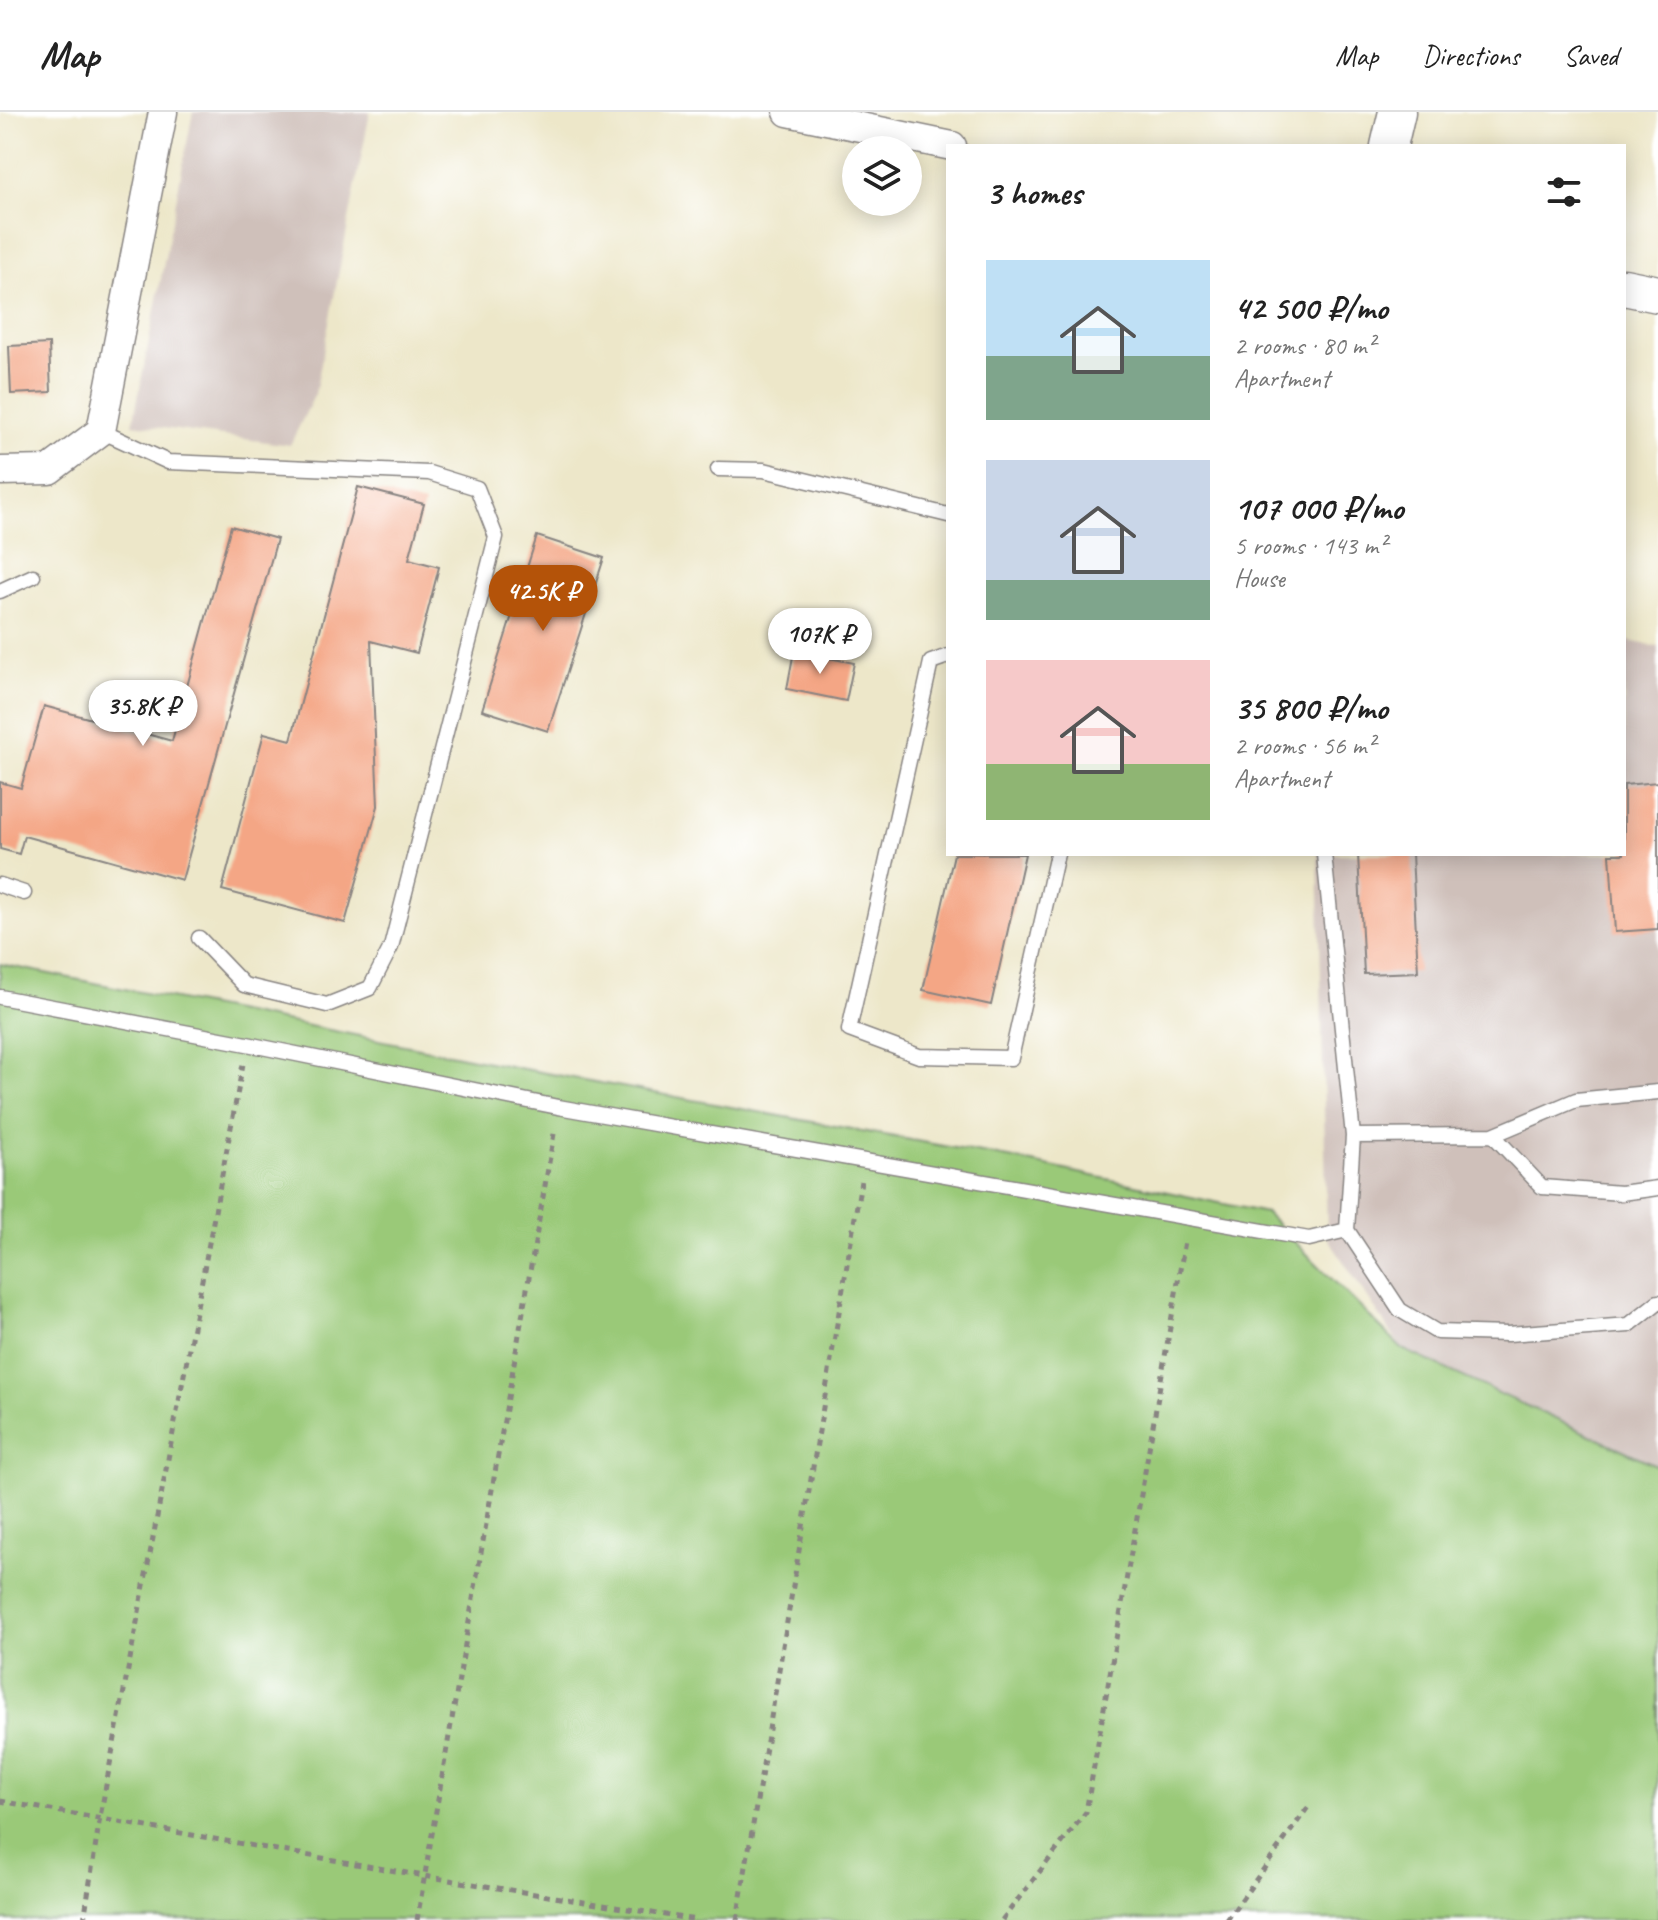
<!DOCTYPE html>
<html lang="en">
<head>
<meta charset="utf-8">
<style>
	:root { --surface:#fff; --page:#f6f6f6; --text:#222; --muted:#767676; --line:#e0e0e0; --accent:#b45309 }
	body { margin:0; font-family:Caveat,sans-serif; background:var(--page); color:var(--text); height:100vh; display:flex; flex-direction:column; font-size:30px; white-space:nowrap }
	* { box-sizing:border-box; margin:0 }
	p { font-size:26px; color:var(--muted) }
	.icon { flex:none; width:44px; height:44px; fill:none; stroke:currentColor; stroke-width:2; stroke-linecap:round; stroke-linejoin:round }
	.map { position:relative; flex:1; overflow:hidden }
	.details { position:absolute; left:946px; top:32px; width:680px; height:712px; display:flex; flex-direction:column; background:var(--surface); border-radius:0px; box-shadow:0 4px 20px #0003 }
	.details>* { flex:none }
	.buttons { position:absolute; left:842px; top:24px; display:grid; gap:16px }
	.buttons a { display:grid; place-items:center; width:80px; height:80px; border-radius:50%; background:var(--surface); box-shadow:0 4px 20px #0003; font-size:40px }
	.price { position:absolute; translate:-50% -68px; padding:0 18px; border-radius:28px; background:#fff; color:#222; font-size:26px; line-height:52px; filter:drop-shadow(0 2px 4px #0008) }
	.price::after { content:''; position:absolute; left:50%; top:48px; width:24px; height:18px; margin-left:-12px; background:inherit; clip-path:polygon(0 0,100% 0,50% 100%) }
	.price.active { background:var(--accent); color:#fff }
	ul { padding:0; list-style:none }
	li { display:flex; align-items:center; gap:24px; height:200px; padding:0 40px }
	li span { display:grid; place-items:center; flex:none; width:224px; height:160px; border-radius:0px; color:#555 }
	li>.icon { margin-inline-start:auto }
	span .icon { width:96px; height:96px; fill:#fffc; stroke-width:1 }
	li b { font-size:34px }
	h2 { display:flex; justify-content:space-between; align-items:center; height:96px; padding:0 40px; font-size:34px }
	header { display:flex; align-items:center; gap:48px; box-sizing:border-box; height:112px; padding:0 40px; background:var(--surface); border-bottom:2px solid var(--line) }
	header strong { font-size:38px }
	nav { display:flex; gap:44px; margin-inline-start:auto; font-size:28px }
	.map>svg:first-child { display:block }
	.industrial { fill:#cfc0ba }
	.green { fill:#9ac978; stroke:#5e765a; stroke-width:2 }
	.building { fill:#f4a685 }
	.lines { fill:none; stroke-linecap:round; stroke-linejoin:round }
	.service-casing { stroke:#888482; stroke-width:17 }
	.minor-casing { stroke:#888482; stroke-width:31 }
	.tertiary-casing { stroke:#888482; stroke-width:39 }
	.path { stroke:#888482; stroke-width:5; stroke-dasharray:6 6; stroke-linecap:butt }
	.service { stroke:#fff; stroke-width:14 }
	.minor { stroke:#fff; stroke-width:28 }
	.tertiary { stroke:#fff; stroke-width:36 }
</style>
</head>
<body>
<header>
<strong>Map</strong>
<nav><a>Map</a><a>Directions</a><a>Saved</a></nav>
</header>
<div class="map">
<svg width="1658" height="1808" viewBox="0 0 1658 1808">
	<rect width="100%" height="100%" fill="#fff"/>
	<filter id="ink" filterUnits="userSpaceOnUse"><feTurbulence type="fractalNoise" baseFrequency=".0125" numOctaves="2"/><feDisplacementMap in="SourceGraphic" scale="16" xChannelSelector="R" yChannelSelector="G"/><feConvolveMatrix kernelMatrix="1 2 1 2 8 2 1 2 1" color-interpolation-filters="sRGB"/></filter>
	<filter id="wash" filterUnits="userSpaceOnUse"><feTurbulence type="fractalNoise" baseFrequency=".006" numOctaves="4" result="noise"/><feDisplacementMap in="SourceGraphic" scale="32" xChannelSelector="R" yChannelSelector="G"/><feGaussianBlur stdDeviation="1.8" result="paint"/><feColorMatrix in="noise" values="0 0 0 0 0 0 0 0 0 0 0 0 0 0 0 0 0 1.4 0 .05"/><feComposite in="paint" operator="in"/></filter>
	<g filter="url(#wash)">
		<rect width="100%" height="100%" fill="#ede7c9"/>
		<path class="industrial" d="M193,0H370L315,282L290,333L133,312Z
			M1624,528L1658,535V1354L1402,1237L1327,1125L1318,742H1624Z"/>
		<path class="green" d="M0,852L524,957L1009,1046L1266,1101L1402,1237L1658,1354V1808H0Z"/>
		<g id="blocks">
			<path class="building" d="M49,232L51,280L11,282L9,234Z
				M358,375L424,392L409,447L439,455L417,541L371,529L378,694L345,811L222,778L264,621L291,628Z
				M231,414L277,427L182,768L24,724L19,742L0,737V670L21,676L44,594L172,629Z
				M537,424L604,446L548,619L482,598Z
				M794,539L854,551L846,589L787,577Z
				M1658,670V817L1615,820L1610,742H1624V673Z
				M954,742H1025L991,893L923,878Z
				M1358,742H1412L1418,860L1364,862Z"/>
		</g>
	</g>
	<g filter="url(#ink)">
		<use href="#blocks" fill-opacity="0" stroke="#888482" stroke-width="2"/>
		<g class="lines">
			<g class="service-casing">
				<path id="service" d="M101,319L168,350L429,361L477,376L496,425L391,835L370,876L327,893L244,873L199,826
					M718,357L764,358L948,403
					M0,479L33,464
					M948,544L931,550L849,918L919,944L1011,946L1057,742
					M0,773L24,781
					M0,885L247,932L558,995L1309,1127L1347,1118L1353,1024L1324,742
					M1493,1023L1542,1075L1621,1081L1658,1076
					M1353,1024L1493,1023L1576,988L1658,980
					M1347,1118L1400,1198L1437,1220L1508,1222L1629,1213L1658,1190"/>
			</g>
			<g class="minor-casing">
				<path id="minor" d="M788,0L952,34
					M0,359L49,358L101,319L163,0"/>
			</g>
			<g class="tertiary-casing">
				<path id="tertiary" d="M1389,34L1397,0
					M1624,175L1658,182"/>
			</g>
			<path class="path" d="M0,1689L424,1764L696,1808
				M84,1808L100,1705L243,952
				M417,1808L555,1016
				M737,1808L861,1069
				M1002,1808L1086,1700L1185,1129
				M1227,1808L1311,1691"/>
			<use href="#service" class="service"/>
			<use href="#minor" class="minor"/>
			<use href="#tertiary" class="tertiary"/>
		</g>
	</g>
</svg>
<div class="buttons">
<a><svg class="icon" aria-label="layers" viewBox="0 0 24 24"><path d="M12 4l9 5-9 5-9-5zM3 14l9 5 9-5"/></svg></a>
</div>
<b class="price active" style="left:543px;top:521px">42.5K ₽</b>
<b class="price" style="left:820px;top:564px">107K ₽</b>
<b class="price" style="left:143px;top:636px">35.8K ₽</b>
<section class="details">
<h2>3 homes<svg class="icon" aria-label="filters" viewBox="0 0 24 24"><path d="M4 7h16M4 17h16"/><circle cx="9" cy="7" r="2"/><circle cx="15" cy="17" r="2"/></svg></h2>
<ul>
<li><span style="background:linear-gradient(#bfe0f5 60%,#7fa58c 0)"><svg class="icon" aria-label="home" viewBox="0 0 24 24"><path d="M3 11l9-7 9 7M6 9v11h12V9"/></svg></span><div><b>42 500 ₽/mo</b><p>2 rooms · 80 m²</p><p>Apartment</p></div></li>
<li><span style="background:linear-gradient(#c9d6e8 75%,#7fa58c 0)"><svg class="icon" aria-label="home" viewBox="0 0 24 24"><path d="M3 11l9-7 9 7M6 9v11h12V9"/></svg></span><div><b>107 000 ₽/mo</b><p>5 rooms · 143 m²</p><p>House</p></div></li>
<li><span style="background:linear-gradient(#f6c9c9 65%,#8fb573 0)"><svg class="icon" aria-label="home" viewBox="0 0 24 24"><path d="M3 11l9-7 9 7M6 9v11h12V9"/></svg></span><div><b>35 800 ₽/mo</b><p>2 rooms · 56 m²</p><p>Apartment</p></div></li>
</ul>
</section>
</div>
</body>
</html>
